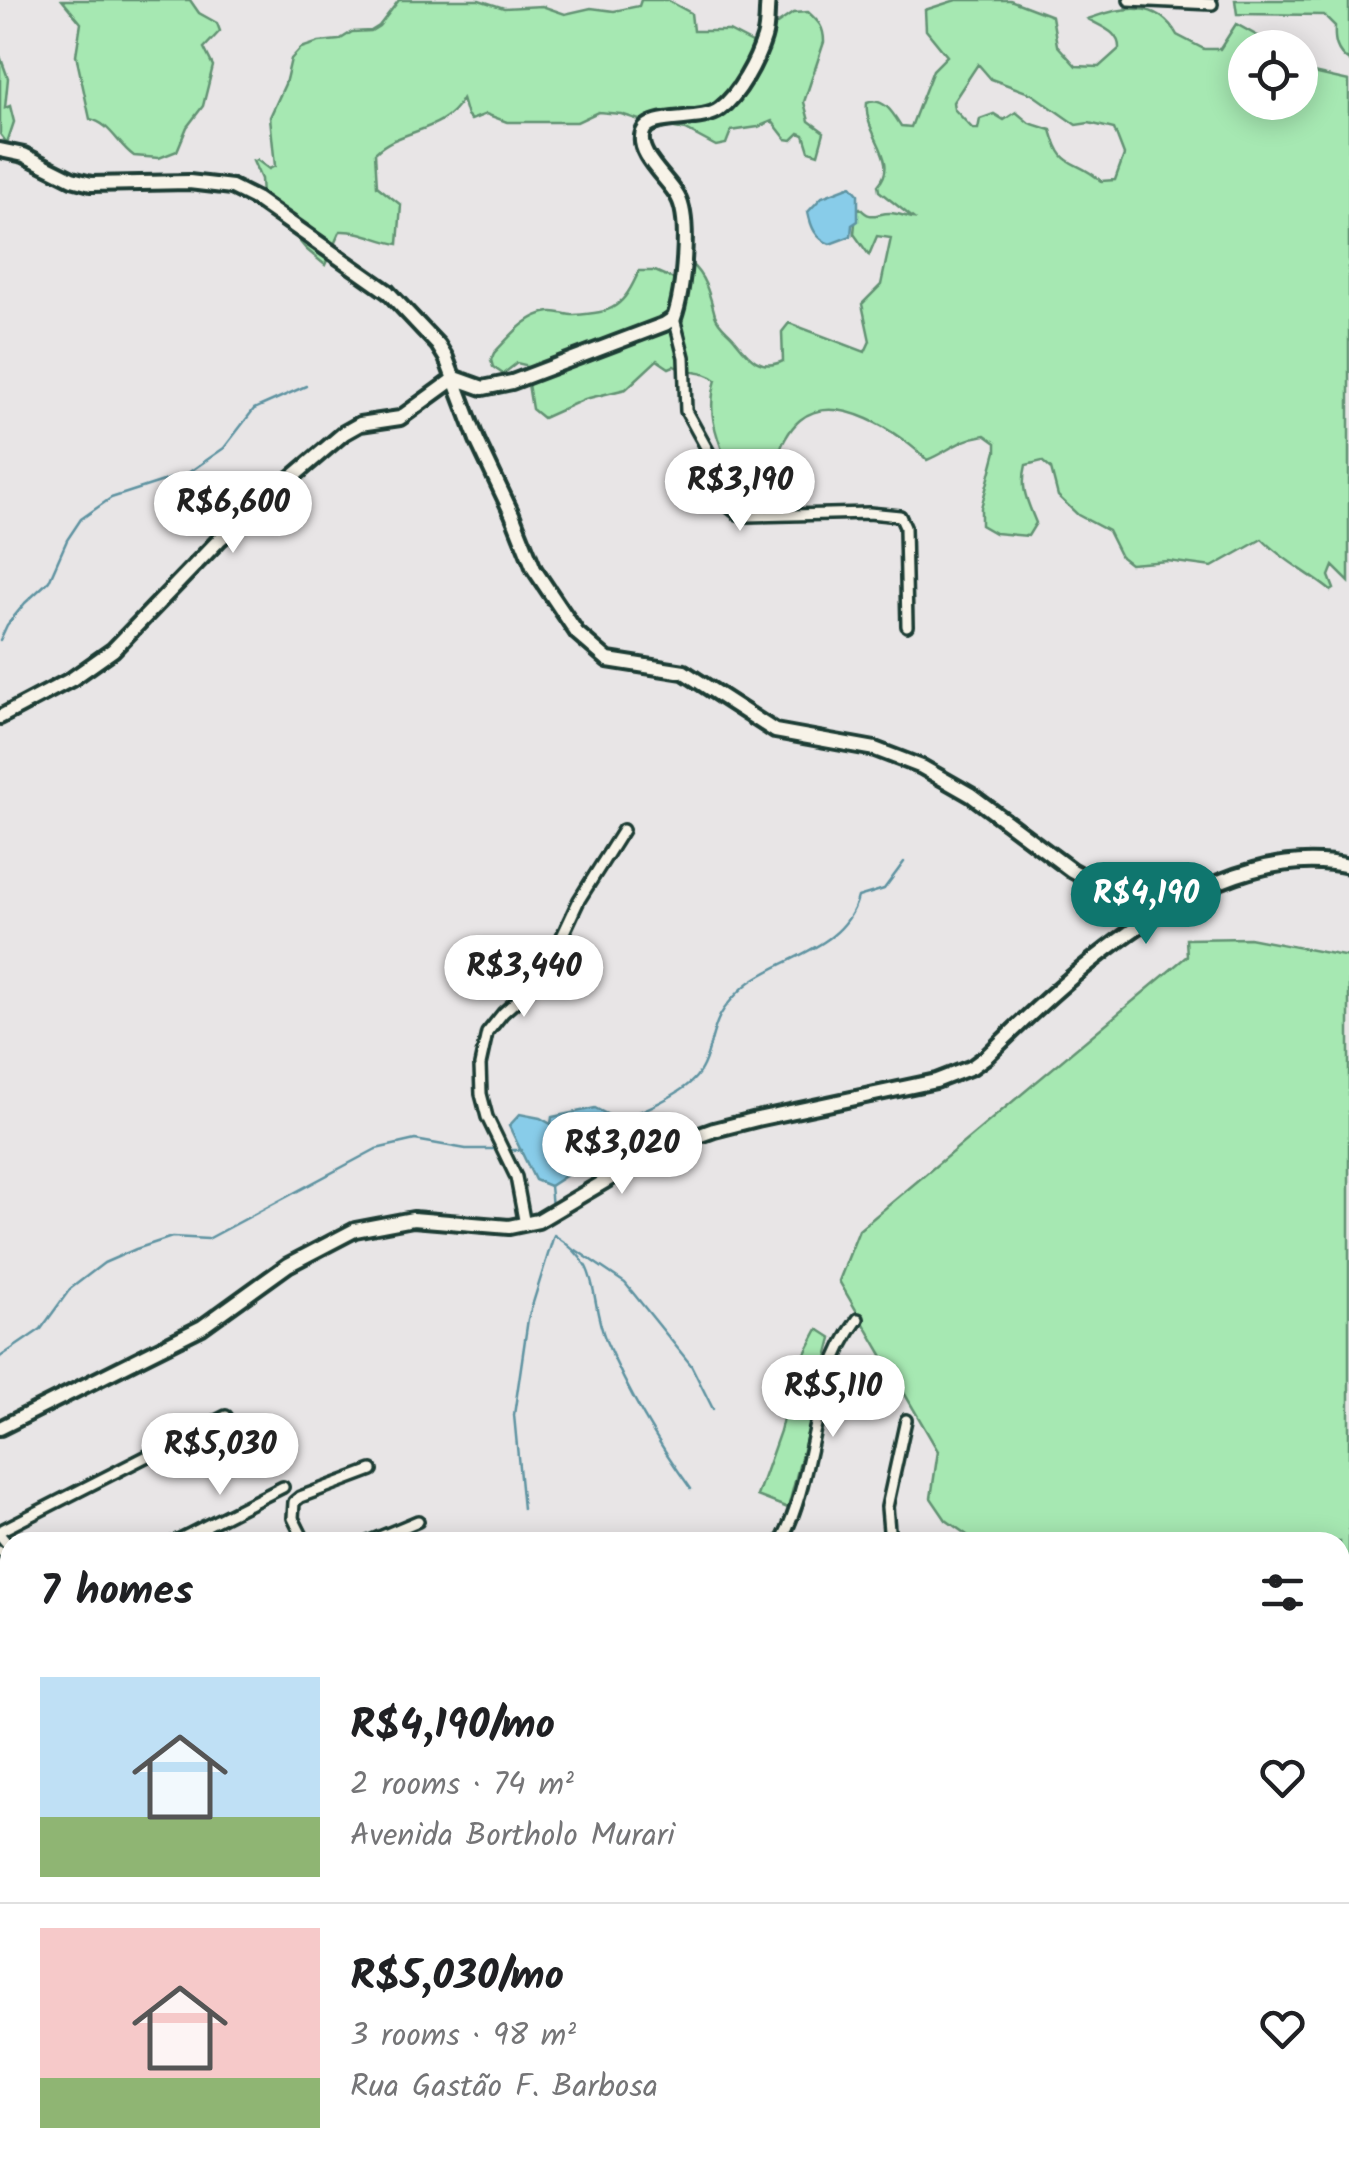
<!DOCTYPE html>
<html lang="en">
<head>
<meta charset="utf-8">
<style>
	:root { --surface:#fff; --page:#f2f2f2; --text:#202124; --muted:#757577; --line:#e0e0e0; --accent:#0f766e }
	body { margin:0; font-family:Kalam,sans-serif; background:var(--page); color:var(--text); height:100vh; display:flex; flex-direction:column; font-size:38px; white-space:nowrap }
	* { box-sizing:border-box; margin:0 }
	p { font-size:32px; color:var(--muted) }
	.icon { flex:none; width:55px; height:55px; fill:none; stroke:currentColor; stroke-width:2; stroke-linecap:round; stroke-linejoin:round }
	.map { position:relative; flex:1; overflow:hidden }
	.panel { position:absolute; left:0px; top:1532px; width:1350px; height:642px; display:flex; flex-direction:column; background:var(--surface); border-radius:30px 30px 0 0; box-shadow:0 5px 25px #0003 }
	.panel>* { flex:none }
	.fabs { position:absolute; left:1228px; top:30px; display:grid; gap:20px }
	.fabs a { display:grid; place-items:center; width:90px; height:90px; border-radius:50%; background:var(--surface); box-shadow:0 5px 25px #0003; font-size:50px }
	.price { position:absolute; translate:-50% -85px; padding:0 22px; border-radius:35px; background:#fff; color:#222; font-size:32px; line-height:65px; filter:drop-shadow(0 2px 5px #0008) }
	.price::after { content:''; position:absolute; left:50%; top:60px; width:30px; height:22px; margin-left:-15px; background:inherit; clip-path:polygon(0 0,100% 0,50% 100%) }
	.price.current { background:var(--accent); color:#fff }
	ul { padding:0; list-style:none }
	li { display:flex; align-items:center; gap:30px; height:250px; padding:0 40px }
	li+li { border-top:2px solid var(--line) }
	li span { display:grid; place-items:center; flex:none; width:280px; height:200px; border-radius:0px; color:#555 }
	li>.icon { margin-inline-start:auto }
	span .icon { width:120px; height:120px; fill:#fffc; stroke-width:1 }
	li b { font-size:42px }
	h2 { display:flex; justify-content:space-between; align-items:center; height:120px; padding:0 40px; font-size:42px }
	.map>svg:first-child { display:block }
	.built { fill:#d6d4e3 }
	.green { fill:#a6e8b2; stroke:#629273; stroke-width:2.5; fill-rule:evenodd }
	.water { fill:#88cce9; stroke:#5e93a1; stroke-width:2.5 }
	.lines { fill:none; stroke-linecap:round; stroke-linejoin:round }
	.stream { stroke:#5e93a1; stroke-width:2.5 }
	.street-casing { stroke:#1f3d34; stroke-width:16 }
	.secondary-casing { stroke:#1f3d34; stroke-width:20 }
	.street { stroke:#f7f3e8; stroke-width:9 }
	.secondary { stroke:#f7f3e8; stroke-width:12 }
</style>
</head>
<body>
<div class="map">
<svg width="1349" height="2173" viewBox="0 0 1349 2173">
	<rect width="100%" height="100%" fill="#e8e5e6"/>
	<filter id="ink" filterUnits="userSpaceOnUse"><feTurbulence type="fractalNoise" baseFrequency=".01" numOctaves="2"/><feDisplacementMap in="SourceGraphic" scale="20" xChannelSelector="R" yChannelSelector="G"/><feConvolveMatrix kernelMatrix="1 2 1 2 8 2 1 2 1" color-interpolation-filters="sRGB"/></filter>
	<g filter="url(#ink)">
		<path class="built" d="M1154,2165H1228L1229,2173H1135L1155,2170Z"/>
		<path class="green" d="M62,0H190L199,13L217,23L220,31L204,48L213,66L203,106L187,127L177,151L159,158L134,156C118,145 110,123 90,119L76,55L81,23Z
			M399,0H479L504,8L542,6L565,14L591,8L614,11L639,6L641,0H667L691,13L693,31H729L762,48L770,47L767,16L773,0L774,26L793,13L808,12C819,22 824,27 824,42L804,102L809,121L824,132L818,154L809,151L804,135L799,133L792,140L786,139L772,121L758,127L731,131L726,144L716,146L686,130L664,126L654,117L639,120L621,114L598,112L577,122H507L486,114L471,120L467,116L462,99C443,134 400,128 375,153L377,186L401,205L398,244C378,241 362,230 340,231L325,265L306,249L262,196L261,179L253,161L257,160L269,169L275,166L270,117L285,84L291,59L301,48L319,42L339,40L352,32L371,31L379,26Z
			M956,0H1010L1052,16L1057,45L1076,66L1099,67L1119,49C1120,32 1101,27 1088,19C1124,6 1158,0 1177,35L1204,49H1220L1236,24L1263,39L1270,47L1245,48V102H1300V70L1349,81V582L1333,566L1329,576L1334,589L1331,591C1309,573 1282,560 1262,539L1212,567L1168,561L1130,564L1121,557L1108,531L1078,515L1058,496L1051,469L1042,461L1026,465C1020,489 1027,500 1036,523L1028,536L995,533L981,525V508L996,451V443L985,435C959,439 949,451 927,460C901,434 836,390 800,420C788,430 781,447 775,461L726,460C715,433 707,410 716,380C704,370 688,374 674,366L669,368L657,360L626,389L585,399L543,418L532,409L525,365L517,363L503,374L493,367L491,360L494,353C510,337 526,315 550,312C558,311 566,315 574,315C614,313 623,307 639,271H655L678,281L691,264C706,277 710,297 715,315C719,327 729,331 736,341C748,356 760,372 783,361L782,332L789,323L865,352L870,341L862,304L881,285L891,238L877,236L869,255L854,234L856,212L860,208C871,221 876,213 890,213C898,213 906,217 913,218L879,191L878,185C901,160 863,134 867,103C883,96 893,113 901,126L911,127L933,70L947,56L926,30L925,10ZM978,64L991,79L1032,94L1076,125L1089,123L1114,129L1124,155L1115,180L1101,181C1072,156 1063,172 1051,130L1029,123L1016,112L1004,120L994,114L980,119L978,129H973L954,109L953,102Z
			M1235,0H1349V61C1336,52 1334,41 1335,26L1324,15L1237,14Z
			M0,56L8,78L5,108L10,106L14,122L7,143L0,134Z
			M1249,938L1349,957V1934L1340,1938V1542H977L946,1520L931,1498L938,1451L839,1281L859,1230L1187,956L1186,939Z
			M818,1329L832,1338L788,1508L757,1496L780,1431L793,1376Z
			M227,2165H445L440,2173H239Z"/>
		<path class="water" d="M851,186L858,194V221L852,225L851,236L830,244C815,238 811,227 808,212L822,197Z
			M595,1108L618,1120L613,1147L581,1167L577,1160L567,1164V1175L550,1186L535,1180L509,1126L520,1114L540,1118L551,1124L552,1117Z"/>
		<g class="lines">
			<path class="stream" d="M0,640L7,625L25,603L49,581L67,540L81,519L111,498L188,473L224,448L254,409L306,386
				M615,1122C637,1113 680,1096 696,1077C709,1061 710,1038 718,1020C723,1007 742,987 753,980C790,955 846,946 858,897L884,889L904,862
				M510,1150H522
				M550,1186L552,1207
				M576,1250L625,1283L691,1365L713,1409
				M0,1357L41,1329L70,1289L104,1263L136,1249L172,1237L208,1239L376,1149L415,1140L466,1149H494
				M523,1509L514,1415L528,1319L554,1235C605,1267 587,1295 606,1341C629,1394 657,1442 691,1489
				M1282,2165L1284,2173"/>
			<g class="street-casing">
				<path id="street" d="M1129,0L1212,4
					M674,318L684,357L686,411L712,458L728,506L738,514L747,516L869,513L900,516L905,527L907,626
					M525,1225L516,1177L487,1117L481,1094L480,1065L487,1033L503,1013L543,977L579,900L623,830
					M204,1528L211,1542
					M0,1531L226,1416
					M0,1535L10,1547
					M174,1542L283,1487
					M305,1542L293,1518L294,1502L300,1497L372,1470
					M368,1542L418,1521
					M781,1542C818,1471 809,1385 858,1319
					M890,1542L887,1507L906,1420
					M0,1551L10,1555
					M0,1588L10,1601
					M0,1800L10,1813
					M0,1946L10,1959
					M1340,1972L1349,1967
					M0,1986L10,1975
					M0,2118L10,2107
					M0,2151L10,2150
					M169,2165L173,2170
					M1007,2165L1027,2173
					M1262,2165L1264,2173
					M1299,2165L1300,2173
					M916,2170L939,2165
					M456,2173L461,2165
					M558,2173L561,2165
					M710,2173L714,2165
					M811,2173L816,2165"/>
			</g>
			<g class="secondary-casing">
				<path id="secondary" d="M0,150L24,155L72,179L91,184L189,182L232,187L256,199L388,292L438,345L446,358L477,440L512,514L534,569L577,633L608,660L684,672L775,731L875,749L922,767L971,795L1071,870L1095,883L1130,898L1172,907
					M0,717L72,679L113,650L219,540L344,433L360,424L400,418L455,378L483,388L512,382L665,324L674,318C683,293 691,220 678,197C669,179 635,154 643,132C650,112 701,124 720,109C739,95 757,61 764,38C768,26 766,12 768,0
					M0,1428L202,1327L288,1265L355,1230L413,1219L509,1227L538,1221L656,1151L714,1130L757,1119L936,1081L972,1067L987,1056C1072,972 1218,836 1349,866
					M0,1719L10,1711
					M0,1731L10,1744
					M689,2173L690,2165"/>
			</g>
			<use href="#street" class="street"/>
			<use href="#secondary" class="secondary"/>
		</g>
	</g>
</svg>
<div class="fabs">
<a><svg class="icon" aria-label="locate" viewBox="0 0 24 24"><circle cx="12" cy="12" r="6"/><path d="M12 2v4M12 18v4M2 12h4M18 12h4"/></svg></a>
</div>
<b class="price" style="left:740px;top:534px">R$3,190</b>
<b class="price" style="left:233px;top:556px">R$6,600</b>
<b class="price current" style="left:1146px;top:947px">R$4,190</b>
<b class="price" style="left:524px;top:1020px">R$3,440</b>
<b class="price" style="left:622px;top:1197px">R$3,020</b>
<b class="price" style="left:833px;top:1440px">R$5,110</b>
<b class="price" style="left:220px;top:1498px">R$5,030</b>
<section class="panel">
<h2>7 homes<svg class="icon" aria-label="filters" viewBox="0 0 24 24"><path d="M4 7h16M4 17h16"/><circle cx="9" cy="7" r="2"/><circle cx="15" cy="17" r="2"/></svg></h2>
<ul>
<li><span style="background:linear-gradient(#bfe0f5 70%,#8fb573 0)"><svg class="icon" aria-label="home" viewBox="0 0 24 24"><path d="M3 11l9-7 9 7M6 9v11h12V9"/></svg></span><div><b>R$4,190/mo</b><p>2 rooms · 74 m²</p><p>Avenida Bortholo Murari</p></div><svg class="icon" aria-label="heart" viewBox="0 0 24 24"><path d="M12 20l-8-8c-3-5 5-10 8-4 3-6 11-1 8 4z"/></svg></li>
<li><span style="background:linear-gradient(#f6c9c9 75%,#8fb573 0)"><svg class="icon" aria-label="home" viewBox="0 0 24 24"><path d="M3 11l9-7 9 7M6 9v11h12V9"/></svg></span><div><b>R$5,030/mo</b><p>3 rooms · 98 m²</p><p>Rua Gastão F. Barbosa</p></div><svg class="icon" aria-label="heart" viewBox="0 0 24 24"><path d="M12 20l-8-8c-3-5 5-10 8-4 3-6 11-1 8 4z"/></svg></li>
</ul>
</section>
</div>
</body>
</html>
